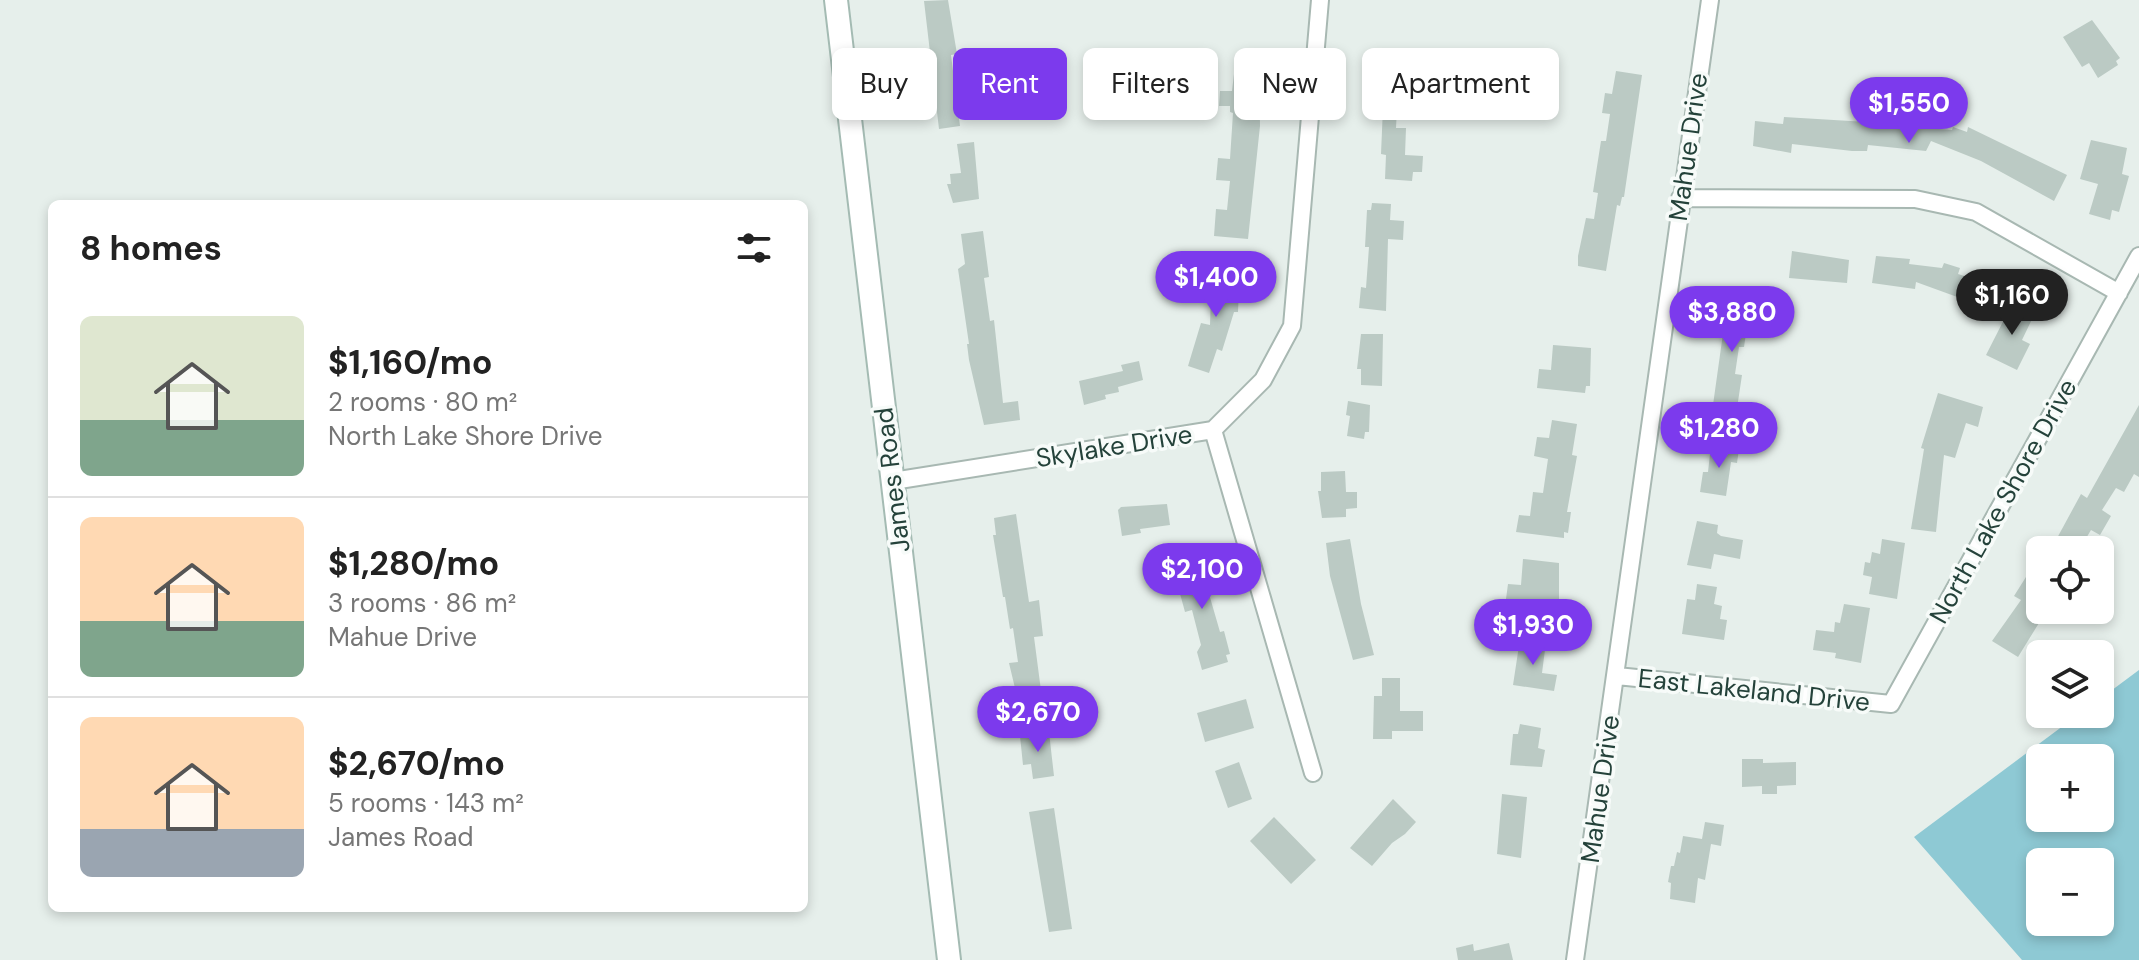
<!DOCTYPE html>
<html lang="en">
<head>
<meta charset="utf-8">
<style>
	:root { --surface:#fff; --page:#f6f6f6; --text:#222; --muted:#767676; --line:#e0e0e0; --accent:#7c3aed }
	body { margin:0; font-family:"DM Sans",sans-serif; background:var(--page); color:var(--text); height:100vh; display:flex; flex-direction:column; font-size:30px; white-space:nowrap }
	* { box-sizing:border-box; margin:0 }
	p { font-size:26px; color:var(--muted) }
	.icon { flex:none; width:44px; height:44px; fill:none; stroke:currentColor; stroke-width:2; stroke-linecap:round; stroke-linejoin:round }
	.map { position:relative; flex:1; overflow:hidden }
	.drawer { position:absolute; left:48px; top:200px; width:760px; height:712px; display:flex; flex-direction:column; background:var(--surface); border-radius:12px; box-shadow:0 4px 12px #0003 }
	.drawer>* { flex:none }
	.top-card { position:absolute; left:832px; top:48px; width:760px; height:72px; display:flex; gap:16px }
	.controls { position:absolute; left:2026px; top:536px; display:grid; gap:16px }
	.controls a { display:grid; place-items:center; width:88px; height:88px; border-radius:12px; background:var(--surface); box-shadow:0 4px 12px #0003; font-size:40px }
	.price { position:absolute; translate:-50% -68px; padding:0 18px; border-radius:28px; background:var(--accent); color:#fff; font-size:26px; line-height:52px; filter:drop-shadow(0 2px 4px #0008) }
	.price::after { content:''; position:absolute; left:50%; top:48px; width:24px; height:18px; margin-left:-12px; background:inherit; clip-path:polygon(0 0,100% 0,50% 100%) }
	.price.active { background:#222; color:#fff }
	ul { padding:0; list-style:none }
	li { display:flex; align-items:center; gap:24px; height:200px; padding:0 32px }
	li+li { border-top:2px solid var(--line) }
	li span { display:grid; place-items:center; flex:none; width:224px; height:160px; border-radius:12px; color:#555 }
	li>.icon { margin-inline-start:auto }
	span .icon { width:96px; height:96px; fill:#fffc; stroke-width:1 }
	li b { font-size:34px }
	h2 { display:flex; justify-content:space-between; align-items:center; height:96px; padding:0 32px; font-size:34px }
	.pill { padding:0 28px; border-radius:12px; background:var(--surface); box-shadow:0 4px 12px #0003; font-size:28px; line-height:72px }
	.pill.active { background:var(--accent); color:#fff }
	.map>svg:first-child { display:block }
	.water { fill:#8ec9d4; fill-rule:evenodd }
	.building { fill:#bbcac4 }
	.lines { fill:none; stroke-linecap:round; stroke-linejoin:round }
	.minor-casing { stroke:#a8b8b2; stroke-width:20 }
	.secondary-casing { stroke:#a4bbb3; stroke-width:26 }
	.minor { stroke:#fff; stroke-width:16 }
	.secondary { stroke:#fff; stroke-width:22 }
	.labels { text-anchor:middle; stroke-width:7; stroke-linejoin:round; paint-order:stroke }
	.street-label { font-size:26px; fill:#24423a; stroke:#f7fbf9 }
</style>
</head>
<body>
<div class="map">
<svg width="2139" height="960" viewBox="0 0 2139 960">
	<rect width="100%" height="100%" fill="#e6efeb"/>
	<path class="water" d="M2139,670V960H2022L1914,837L2079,714H2100V699ZM2040,758H2100V818H2040ZM2040,862H2100V922H2040Z"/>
	<path class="building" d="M948,0L957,54L951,55L960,126L939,129L924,1Z
		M2092,20L2120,58L2116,61L2118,65L2098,78L2089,63L2082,67L2063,37Z
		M1399,53L1415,54V69L1399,68L1396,128H1406L1405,155L1423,156L1422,172H1413L1412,181L1385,179L1386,155L1381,154L1383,107L1381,103H1375L1377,66H1381V57L1399,58Z
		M1236,57L1259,58L1260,126L1248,239L1214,236L1216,209L1227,210L1230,181L1216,180L1218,158L1230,159L1233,113L1230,112V106H1219L1220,91H1232Z
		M1616,71L1642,75L1624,197H1622L1620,206L1617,205L1606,271L1578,266V256L1586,218L1594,219L1598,193L1593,192L1601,141H1606L1610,114L1602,113L1605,93L1612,94Z
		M1784,117L1900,124V117L1914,119L1913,127L1952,130L1953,127L1967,132L1968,127L2067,175L2054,201L1981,161L1931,141L1926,151L1868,145L1867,151H1852L1792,144L1791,153L1753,146L1755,121L1783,124Z
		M2091,140L2127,148L2122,174L2129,176L2119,212L2112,210L2110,220L2089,214L2098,184L2080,179Z
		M974,142L979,199L953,203L947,184H951L950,174L961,173L957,144Z
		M1372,203L1391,204L1390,220L1404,221L1403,240L1388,239L1386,311L1359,308L1361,287L1366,288L1369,247H1365L1367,210H1371Z
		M983,231L989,277L984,278L990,321L994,320L1003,403L1018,401L1020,420L984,425L969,360L967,344H969L958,269L965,264L961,234Z
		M1792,251L1849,260L1847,283L1789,278Z
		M1876,256L1910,259L1909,264L1942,268L1944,263L1960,268L1958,274L1989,284L1982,306L1916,282L1915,289L1872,283Z
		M1207,272H1237L1236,289H1239L1238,312H1234L1222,351L1217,349L1209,373L1188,366L1201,323L1210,325L1211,293H1206Z
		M1733,290L1752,293L1744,347H1739L1735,374L1742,375L1736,415L1712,412L1727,305H1731Z
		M2013,302L2035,313L2022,340L2030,344L2017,370L1986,355Z
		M1361,334H1383L1382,386L1361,385V369H1357Z
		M1553,345L1591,348L1590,386H1586L1585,393L1537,388L1539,369L1551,370Z
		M1139,361L1143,380L1118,387L1119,392L1105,395L1106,399L1084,405L1079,381L1123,371L1121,365Z
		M1938,393L1983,407L1978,427L1966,423L1955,458L1944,455L1936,532L1911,529L1924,449L1921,448Z
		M1348,401L1370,405L1369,432H1365L1364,439L1347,436L1350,416L1346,415Z
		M2139,405V477L2134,474L2124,492L2116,488L2102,510L2111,516L2100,535L2091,530L2079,550H2072L2056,540L2081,494L2087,498Z
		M1552,420L1577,424L1572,455L1577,456L1567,512H1571L1568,533L1564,532V538L1516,532L1519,515L1530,516L1533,492L1543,493L1548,459L1534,456L1537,437L1549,438Z
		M1711,445L1739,449L1737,463L1731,462L1726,496L1700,492L1703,472H1708Z
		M1345,471L1346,492H1357V508L1346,509V517L1322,518L1318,491H1321V472Z
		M1167,504L1170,525L1140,529L1141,533L1122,536L1118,510L1121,507Z
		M1016,514L1029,602L1039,600L1043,636L1034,637L1043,706L1020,709L1009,663L1018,662L1013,628L1010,629L1005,597H1003L993,535H996L994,518Z
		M1697,521L1718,525L1717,533L1721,536L1743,540L1740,559L1714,554L1711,569L1687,565Z
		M1350,539L1361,604L1374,655L1353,660L1330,576L1326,543Z
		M1882,539L1905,543L1897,599L1869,594L1872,577L1863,575L1865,562L1870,563L1872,552L1880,554Z
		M1204,555L1210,578L1205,580L1218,625L1220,632L1224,631L1230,654L1226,655L1228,662L1202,670L1197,652L1201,645L1192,610L1185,612L1172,564Z
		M1523,559L1559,563V600L1553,599L1552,605L1506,599L1508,584L1521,585Z
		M2031,569L2040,574V610H2047L2018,657L1992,641L2021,600L2014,596Z
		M1697,584L1717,587L1714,604L1722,606L1720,619L1727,620L1724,640L1682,634L1687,599L1695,600Z
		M1844,604L1870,608L1861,663L1835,658L1836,653L1813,650L1816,630L1834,632L1835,622L1840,623Z
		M1520,639L1546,642L1542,673L1557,675L1554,691L1513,685Z
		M1382,678H1400V711H1423V731H1392V739H1373L1374,696H1382Z
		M1246,699L1254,728L1205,742L1197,713Z
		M1520,724L1541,728L1538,748L1545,750L1542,767L1510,765L1513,734H1518Z
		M1049,732L1054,776L1033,779L1031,764L1023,765L1020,736Z
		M1742,759H1763V763L1796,762V785L1777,786V794H1762V786L1742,787Z
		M1239,762L1252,799L1228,808L1215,771Z
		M1502,794L1527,797L1521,858L1497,854Z
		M1393,799L1416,822L1405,834L1392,843L1372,866L1350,848Z
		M1054,808L1072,929L1049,932L1029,812Z
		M1274,817L1316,860L1291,884L1250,841Z
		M1705,822L1724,825L1721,846L1711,844L1705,880L1698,878L1695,903L1670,899L1671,883L1668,882L1671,866H1674L1677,852L1680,853L1683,836L1702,839Z
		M1509,943L1513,960H1458L1456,948L1473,944L1474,951Z"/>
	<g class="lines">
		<g class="minor-casing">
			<path id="minor" d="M1680,198L1915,199L1976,212L2119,293
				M1213,430L1313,773
				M893,481L1213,430L1263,380L1292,326L1320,0
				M1617,676L1891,704L2139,256
				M1575,960L1710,0"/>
		</g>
		<g class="secondary-casing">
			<path id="secondary" d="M836,0L949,960"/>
		</g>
		<use href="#minor" class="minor"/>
		<use href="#secondary" class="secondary"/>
	</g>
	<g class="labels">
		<g class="street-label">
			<text transform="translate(1688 147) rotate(-82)" y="9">Mahue Drive</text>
			<text transform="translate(1114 446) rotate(-9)" y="9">Skylake Drive</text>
			<text transform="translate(892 480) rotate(-97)" y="9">James Road</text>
			<text transform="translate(2003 501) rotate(-61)" y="9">North Lake Shore Drive</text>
			<text transform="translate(1754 690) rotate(6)" y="9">East Lakeland Drive</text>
			<text transform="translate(1600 789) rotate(-82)" y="9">Mahue Drive</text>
		</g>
	</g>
</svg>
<div class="controls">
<a><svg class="icon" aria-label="locate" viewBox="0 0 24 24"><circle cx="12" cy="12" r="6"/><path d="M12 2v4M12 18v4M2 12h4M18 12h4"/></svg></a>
<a><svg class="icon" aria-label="layers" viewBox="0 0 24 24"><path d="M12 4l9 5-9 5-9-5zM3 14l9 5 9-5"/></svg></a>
<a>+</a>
<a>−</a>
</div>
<b class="price" style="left:1909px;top:145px">$1,550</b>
<b class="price" style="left:1216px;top:319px">$1,400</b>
<b class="price active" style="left:2012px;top:337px">$1,160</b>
<b class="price" style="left:1732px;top:354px">$3,880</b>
<b class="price" style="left:1719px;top:470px">$1,280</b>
<b class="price" style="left:1202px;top:611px">$2,100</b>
<b class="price" style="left:1533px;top:667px">$1,930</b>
<b class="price" style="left:1038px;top:754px">$2,670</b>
<div class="top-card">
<a class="pill">Buy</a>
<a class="pill active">Rent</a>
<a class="pill">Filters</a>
<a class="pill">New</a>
<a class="pill">Apartment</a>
</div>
<section class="drawer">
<h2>8 homes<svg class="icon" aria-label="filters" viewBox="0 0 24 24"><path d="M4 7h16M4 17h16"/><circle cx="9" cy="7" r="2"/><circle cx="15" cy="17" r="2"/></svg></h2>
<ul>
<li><span style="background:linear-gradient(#dfe7d0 65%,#7fa58c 0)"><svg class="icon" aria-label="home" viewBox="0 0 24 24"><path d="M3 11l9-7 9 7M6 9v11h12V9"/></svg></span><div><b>$1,160/mo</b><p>2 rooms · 80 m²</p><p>North Lake Shore Drive</p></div></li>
<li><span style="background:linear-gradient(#ffd9b3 65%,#7fa58c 0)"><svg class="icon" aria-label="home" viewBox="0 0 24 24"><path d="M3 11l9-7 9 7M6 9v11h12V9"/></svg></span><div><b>$1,280/mo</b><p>3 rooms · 86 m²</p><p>Mahue Drive</p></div></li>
<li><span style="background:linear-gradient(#ffd9b3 70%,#9aa5b1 0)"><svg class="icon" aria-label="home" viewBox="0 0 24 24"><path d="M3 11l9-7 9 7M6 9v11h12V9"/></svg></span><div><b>$2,670/mo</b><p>5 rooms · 143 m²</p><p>James Road</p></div></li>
</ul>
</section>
</div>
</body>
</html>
